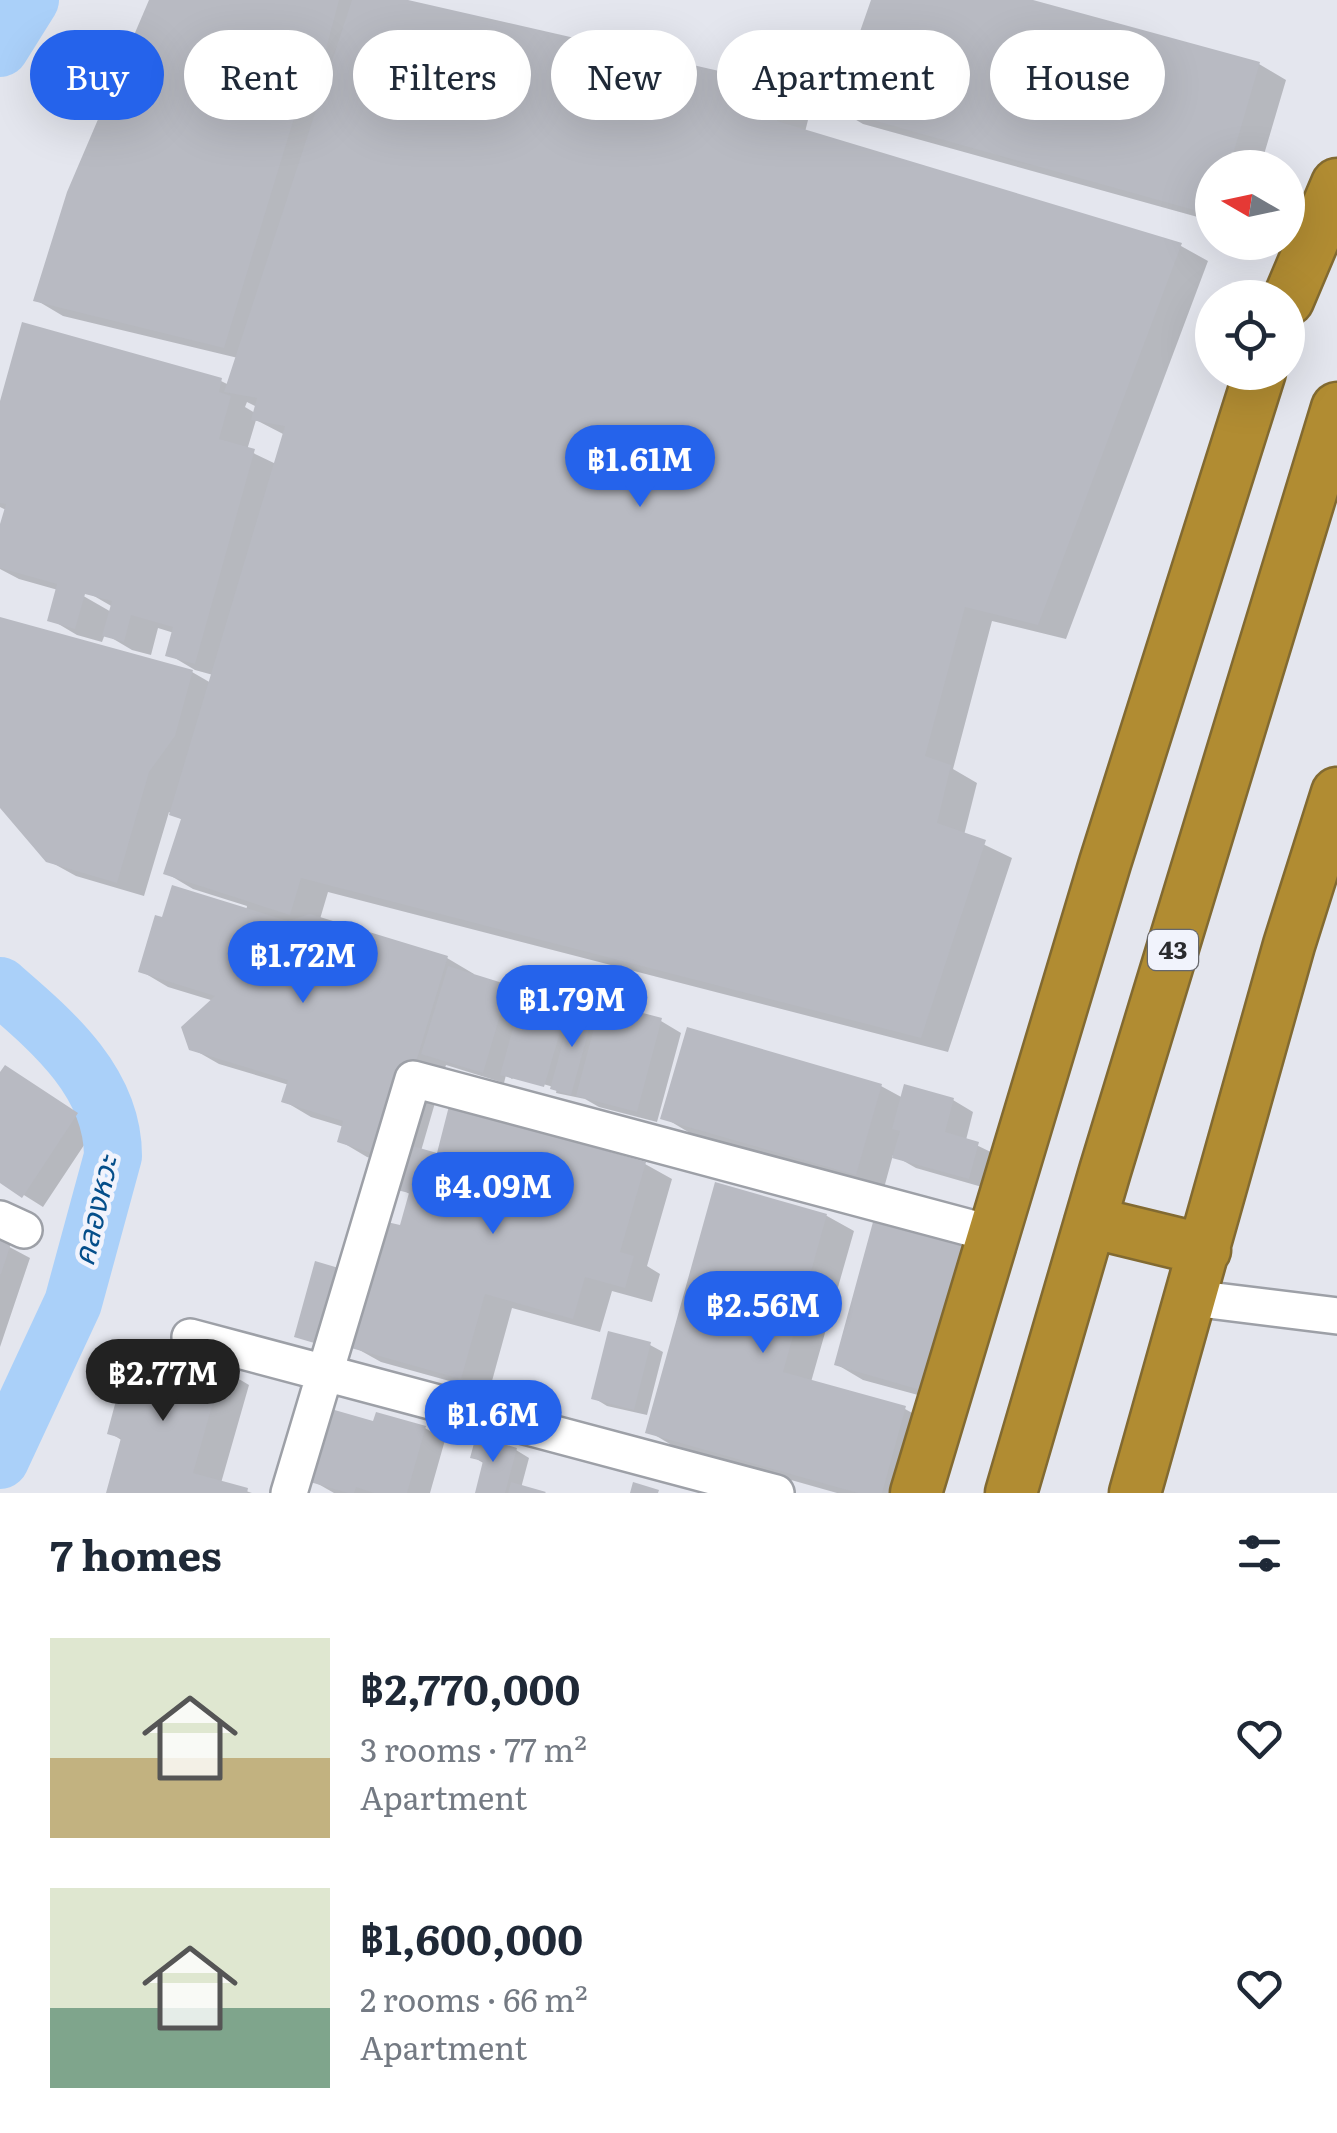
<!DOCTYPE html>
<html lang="en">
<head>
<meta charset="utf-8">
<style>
	:root { --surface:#fff; --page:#f6f6f7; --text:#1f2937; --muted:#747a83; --accent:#2563eb }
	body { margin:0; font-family:Literata,"Noto Sans Thai",serif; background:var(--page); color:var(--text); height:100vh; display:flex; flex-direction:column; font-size:38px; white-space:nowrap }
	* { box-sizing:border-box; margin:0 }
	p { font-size:32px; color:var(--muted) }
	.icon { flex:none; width:55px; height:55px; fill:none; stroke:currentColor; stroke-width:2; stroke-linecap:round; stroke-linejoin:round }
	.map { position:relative; height:1493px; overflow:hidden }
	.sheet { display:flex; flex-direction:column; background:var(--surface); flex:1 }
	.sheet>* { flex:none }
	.hud { position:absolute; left:30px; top:30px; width:1278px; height:90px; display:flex; gap:20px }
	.needle { width:65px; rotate:279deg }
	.tools { position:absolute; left:1195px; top:150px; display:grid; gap:20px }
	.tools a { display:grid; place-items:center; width:110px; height:110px; border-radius:50%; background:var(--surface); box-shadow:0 10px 40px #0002; font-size:50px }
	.price { position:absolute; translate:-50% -85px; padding:0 22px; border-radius:35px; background:var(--accent); color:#fff; font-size:32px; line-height:65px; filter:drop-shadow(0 2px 5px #0008) }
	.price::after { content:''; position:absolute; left:50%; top:60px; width:30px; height:22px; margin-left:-15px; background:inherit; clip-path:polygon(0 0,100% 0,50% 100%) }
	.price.current { background:#222; color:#fff }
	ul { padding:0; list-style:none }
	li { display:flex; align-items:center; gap:30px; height:250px; padding:0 50px }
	li span { display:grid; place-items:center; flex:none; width:280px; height:200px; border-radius:0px; color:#555 }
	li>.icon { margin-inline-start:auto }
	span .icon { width:120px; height:120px; fill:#fffc; stroke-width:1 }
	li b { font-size:42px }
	h2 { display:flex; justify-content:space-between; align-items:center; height:120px; padding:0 50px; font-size:42px }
	.chip { padding:0 35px; border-radius:45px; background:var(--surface); box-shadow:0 10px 40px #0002; font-size:35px; line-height:90px }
	.chip.current { background:var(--accent); color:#fff }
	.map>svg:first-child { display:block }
	.shadow { fill:#0003; fill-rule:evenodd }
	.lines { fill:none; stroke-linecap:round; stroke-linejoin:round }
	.river { stroke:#aad0f9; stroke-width:58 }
	.building { fill:#b8bac2 }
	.minor-casing { stroke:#9da0a7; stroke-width:40 }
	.highway-casing { stroke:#826a31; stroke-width:55 }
	.minor { stroke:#fff; stroke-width:35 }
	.highway { stroke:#b18c32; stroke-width:50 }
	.labels { text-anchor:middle; stroke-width:9; stroke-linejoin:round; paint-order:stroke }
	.shield { fill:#f1f3fc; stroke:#66676c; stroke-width:2.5 }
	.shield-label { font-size:25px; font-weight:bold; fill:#2a2b2e }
	.water-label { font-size:30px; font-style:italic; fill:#044e8a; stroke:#f1f3fc }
</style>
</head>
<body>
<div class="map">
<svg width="1337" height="1493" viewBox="0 0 1337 1493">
	<rect width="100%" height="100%" fill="#e4e6ee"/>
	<path class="shadow" d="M152,0H397L785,88L812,104L805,132L1181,246L1208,261L1066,639L992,621L953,769L977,783L964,835L1012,858L948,1052L328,892L320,919L447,958L474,974L473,976L508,987L525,997L569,1001L599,1017L661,1021L681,1033L657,1122L599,1107L585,1099L556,1093L557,1088L515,1076L512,1079L506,1075L504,1083L446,1065L421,1151L438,1156L645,1164L672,1179L647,1266L660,1274L652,1302L612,1291L600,1332L512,1308L489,1392L381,1362L354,1347L401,1228L411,1195L400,1188L405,1168L367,1157L340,1141L344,1127L311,1117L284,1101L289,1085L219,1064L191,1048L214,1001L168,987L141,971L246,911L247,906L193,889L166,873L183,820L169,812L144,896L76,876L47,860L0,804V619L192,672L211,683L213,675L195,670L168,654L174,633L158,628L151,655L132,650L105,634L102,642L77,635L50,619L58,590L19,579L0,569V533L6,510L0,507V410L221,381L229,385L238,358L63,316L36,300ZM247,402L257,407L255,413L245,407ZM256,420L285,435L276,464L247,450ZM75,585L113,607V613L73,590Z
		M874,0H1024L1259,64L1286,80L1260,168H1212V221L863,124L836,108Z
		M0,1077L26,1080L96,1127L43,1207L0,1180Z
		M881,1086L903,1098L953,1100L973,1112L966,1140L999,1156L989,1189L916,1168L893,1155L884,1188L690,1133L663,1117Z
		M717,1185L827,1216L854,1231L811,1382L905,1409L932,1424L913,1493H837L675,1447L648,1431Z
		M878,1214L951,1404L863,1380L836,1364Z
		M0,1242L30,1258L0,1347Z
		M650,1345L663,1352L647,1415L607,1406L594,1398Z
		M222,1369L249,1385L221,1483L252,1493H109L123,1441L110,1433Z
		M375,1424L425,1428L445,1440L430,1493H334L313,1481Z
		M516,1450L529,1458L521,1488L540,1493H477L485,1464L473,1457Z"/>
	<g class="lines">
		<path class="river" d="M0,48L30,0
			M0,986C52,1031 113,1082 113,1156L73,1303L0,1460"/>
	</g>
	<path class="building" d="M149,0H339L325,53L315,49L224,348L33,301L67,192Z
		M352,0H408L785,86L777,121L1182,243L1038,625L965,607L925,756L951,765L937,823L986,840L921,1038L301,878L290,915L163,874L181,819L169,815L285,426L251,420L257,398L224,392Z
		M871,0H1033L1260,62L1229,168H1212V215L833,109Z
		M22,322L222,378L219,392L231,396L219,439L255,449L195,664L165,656L173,627L131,615L124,642L102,636L112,601L85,594L75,629L47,621L57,584L0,568V524L6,504L0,503V401Z
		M0,617L193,670L175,736L149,772L117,883L46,862L0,808Z
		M172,885L288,921L310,914L448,956L387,1158L337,1142L343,1121L281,1102L288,1080L189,1050L181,1027L215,996L138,972L155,915L162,917Z
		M448,966L509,985L483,1073L421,1054Z
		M525,985L570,998L544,1087L500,1075Z
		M601,1002L662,1018L637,1112L576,1096Z
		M573,1005L594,1011L571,1095L550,1089Z
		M687,1027L882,1084L856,1175L660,1119Z
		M5,1065L78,1113L22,1198L0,1183V1072Z
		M904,1084L954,1098L945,1132L979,1142L969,1179L892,1158L900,1131L892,1129Z
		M449,1106L646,1162L620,1252L634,1256L625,1288L585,1277L573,1319L485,1294L461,1379L351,1348L387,1222L400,1225L409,1193L397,1190L409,1145L437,1153Z
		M715,1182L827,1214L783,1372L906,1406L882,1493H858L645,1433Z
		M876,1211L967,1237L924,1391L834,1365Z
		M0,1240L11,1243L1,1274H0Z
		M315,1261L342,1269L321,1345L294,1337Z
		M608,1331L651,1342L634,1410L591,1399Z
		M132,1341L223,1367L193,1473L248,1488L247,1493H106L121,1438L107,1434Z
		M331,1409L373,1421L376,1412L426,1426L407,1493H374L356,1487L354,1493H348L310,1482Z
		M476,1436L517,1448L505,1493H475L483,1461L470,1458Z
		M511,1482L546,1492L545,1493H508Z
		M633,1482L659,1490L658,1493H630Z"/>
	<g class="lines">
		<g class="minor-casing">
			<path id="minor" d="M0,1219L24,1230
				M1192,1298L1337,1316
				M190,1337L776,1493
				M289,1493L413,1079L993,1234"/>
		</g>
		<g class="highway-casing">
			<path id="highway" d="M1288,300L1337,184
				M1090,1222L1205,1250
				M916,1493L1105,863L1260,372
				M1011,1493L1105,1171L1337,408
				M1135,1493L1289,945L1337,793"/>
		</g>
		<use href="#minor" class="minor"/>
		<use href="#highway" class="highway"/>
	</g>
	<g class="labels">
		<rect class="shield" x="1148" y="930" width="50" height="40" rx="8"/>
		<g class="shield-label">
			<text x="1173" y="959">43</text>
		</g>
		<g class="water-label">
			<text transform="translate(96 1211) rotate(-77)" y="10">คลองหวะ</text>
		</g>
	</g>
</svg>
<div class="tools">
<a><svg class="needle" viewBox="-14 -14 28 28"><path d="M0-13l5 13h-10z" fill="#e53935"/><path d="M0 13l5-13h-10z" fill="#747a83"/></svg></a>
<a><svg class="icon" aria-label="locate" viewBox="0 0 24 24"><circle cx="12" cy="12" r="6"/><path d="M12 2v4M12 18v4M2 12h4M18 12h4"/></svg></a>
</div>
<b class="price" style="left:640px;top:510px">฿1.61M</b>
<b class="price" style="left:303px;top:1006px">฿1.72M</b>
<b class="price" style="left:572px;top:1050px">฿1.79M</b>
<b class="price" style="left:493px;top:1237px">฿4.09M</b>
<b class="price" style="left:763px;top:1356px">฿2.56M</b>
<b class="price current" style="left:163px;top:1424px">฿2.77M</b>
<b class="price" style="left:493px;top:1465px">฿1.6M</b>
<div class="hud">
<a class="chip current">Buy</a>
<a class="chip">Rent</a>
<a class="chip">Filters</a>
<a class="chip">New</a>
<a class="chip">Apartment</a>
<a class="chip">House</a>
</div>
</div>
<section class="sheet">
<h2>7 homes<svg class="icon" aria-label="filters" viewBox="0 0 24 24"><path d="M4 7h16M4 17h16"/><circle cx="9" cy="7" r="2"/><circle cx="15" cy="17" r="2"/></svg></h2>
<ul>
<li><span style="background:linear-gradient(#dfe7d0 60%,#c2b280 0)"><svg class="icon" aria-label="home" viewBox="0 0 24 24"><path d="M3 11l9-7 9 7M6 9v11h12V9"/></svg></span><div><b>฿2,770,000</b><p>3 rooms · 77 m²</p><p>Apartment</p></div><svg class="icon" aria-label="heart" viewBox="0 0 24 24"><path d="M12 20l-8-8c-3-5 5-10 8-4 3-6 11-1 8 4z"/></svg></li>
<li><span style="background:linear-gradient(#dfe7d0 60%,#7fa58c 0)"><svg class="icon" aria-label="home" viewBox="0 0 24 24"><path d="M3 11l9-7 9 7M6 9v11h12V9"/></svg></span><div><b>฿1,600,000</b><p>2 rooms · 66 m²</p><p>Apartment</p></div><svg class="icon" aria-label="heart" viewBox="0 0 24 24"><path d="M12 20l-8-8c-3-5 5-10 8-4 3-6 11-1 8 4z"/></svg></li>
</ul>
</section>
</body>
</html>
